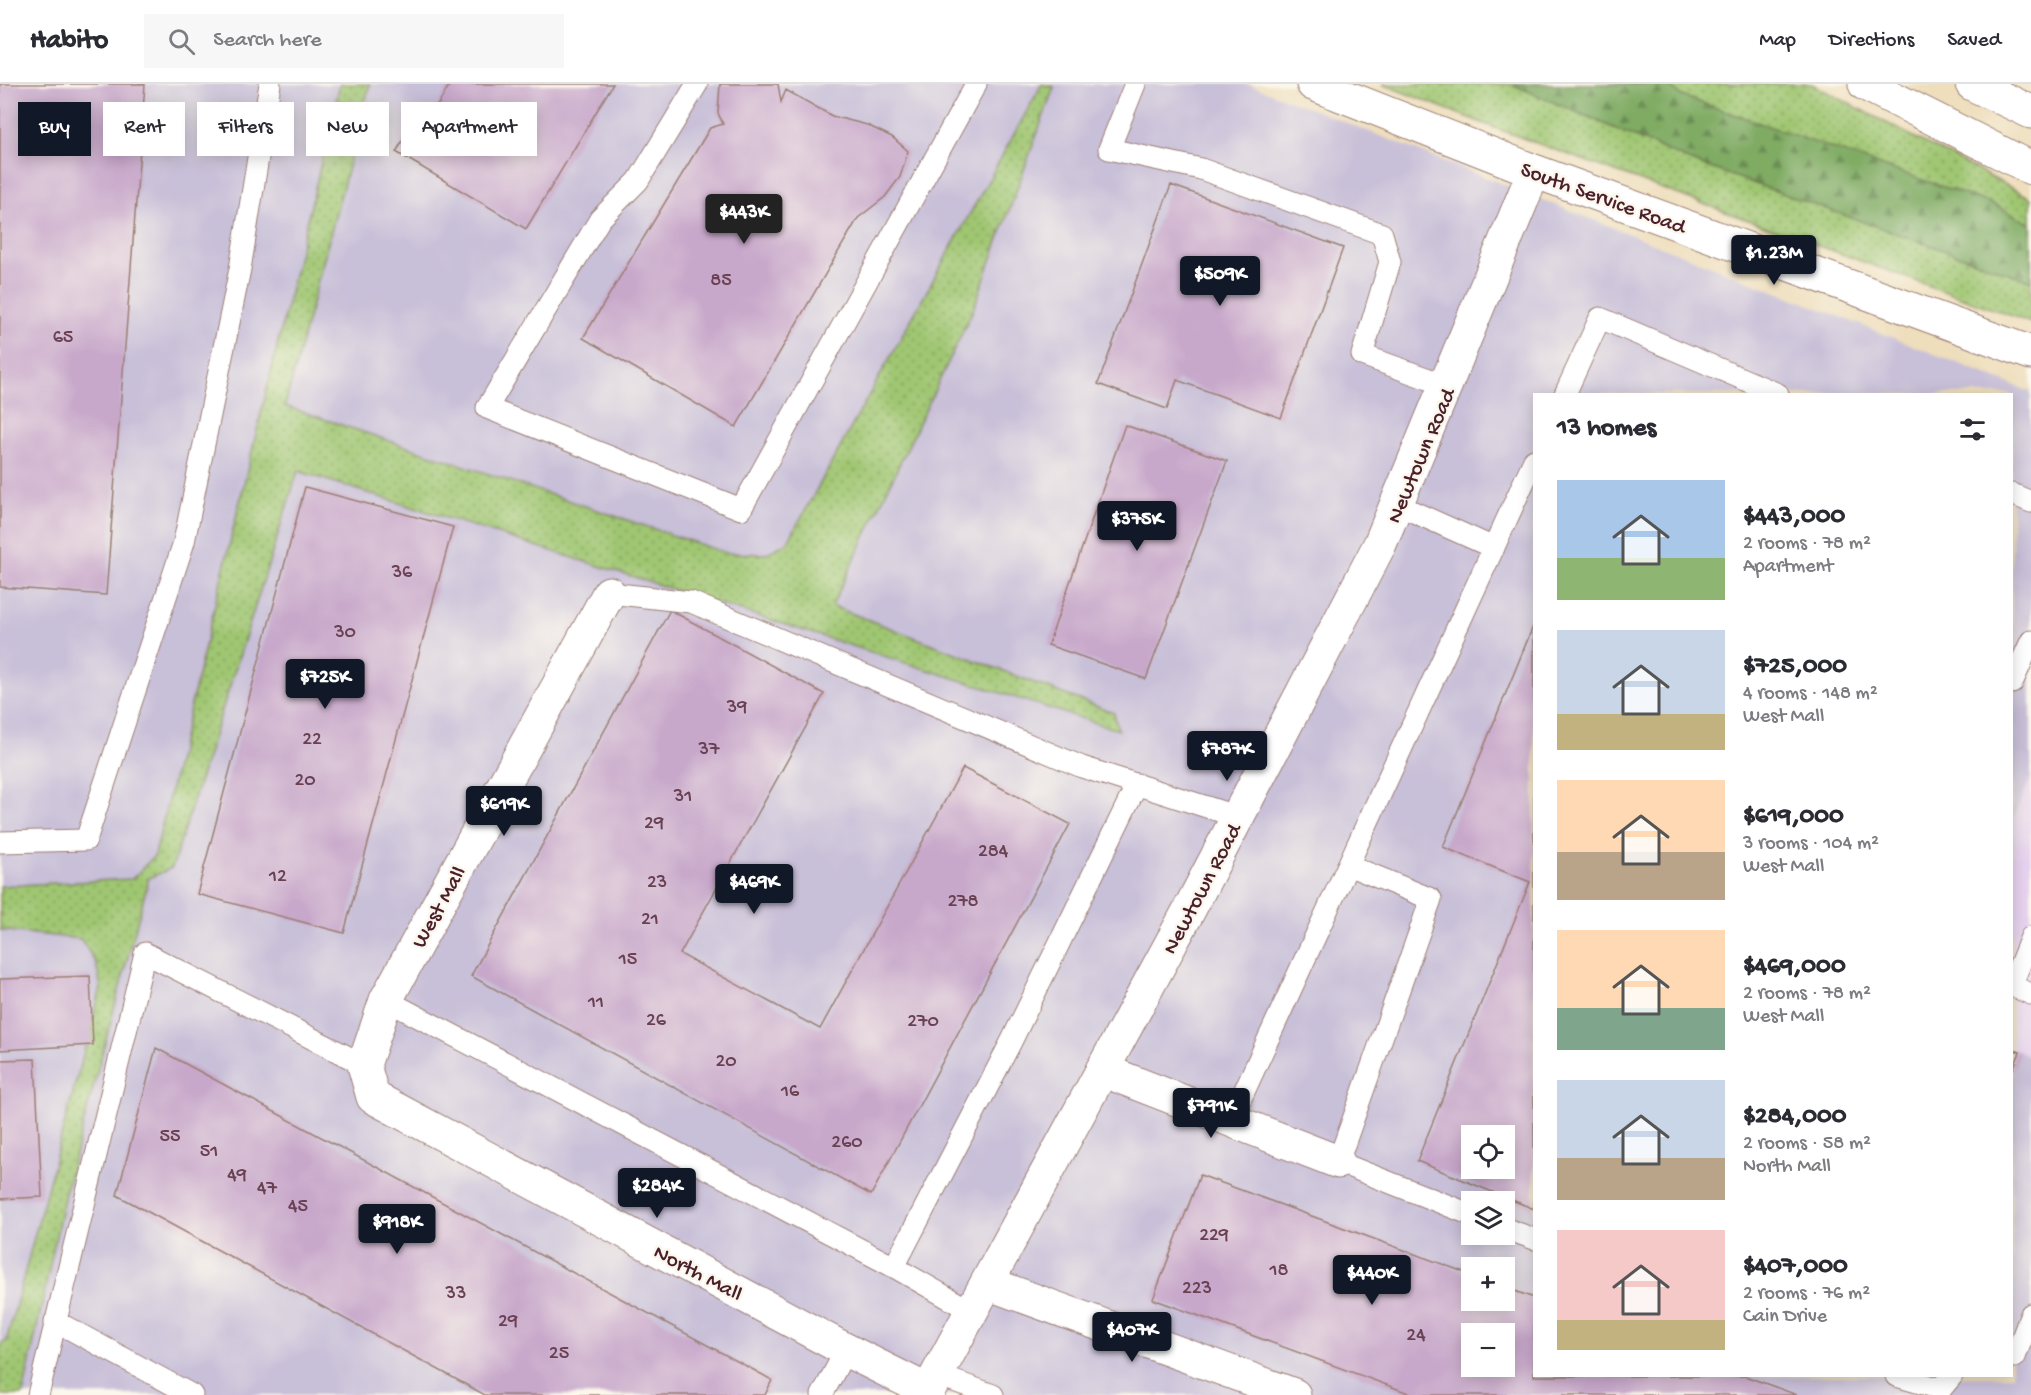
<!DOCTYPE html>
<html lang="en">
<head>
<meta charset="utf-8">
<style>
	:root { --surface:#fff; --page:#f7f7f7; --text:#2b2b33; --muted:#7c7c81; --line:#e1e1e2; --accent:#111827 }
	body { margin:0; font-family:"Gochi Hand",sans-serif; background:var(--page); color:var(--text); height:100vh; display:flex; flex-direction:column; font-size:22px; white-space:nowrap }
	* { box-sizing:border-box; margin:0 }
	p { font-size:20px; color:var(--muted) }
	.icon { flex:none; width:33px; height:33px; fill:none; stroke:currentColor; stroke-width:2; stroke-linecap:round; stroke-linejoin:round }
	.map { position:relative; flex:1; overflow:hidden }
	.details { position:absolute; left:1533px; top:309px; width:480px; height:984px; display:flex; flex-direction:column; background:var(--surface); border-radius:0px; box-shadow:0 3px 15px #0003 }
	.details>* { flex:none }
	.top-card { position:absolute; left:18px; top:18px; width:570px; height:54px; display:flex; gap:12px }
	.controls { position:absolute; left:1461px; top:1041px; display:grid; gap:12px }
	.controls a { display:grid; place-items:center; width:54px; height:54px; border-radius:0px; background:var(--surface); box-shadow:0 3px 15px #0003; font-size:30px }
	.price { position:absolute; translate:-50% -51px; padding:0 14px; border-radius:6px; background:var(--accent); color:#fff; font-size:20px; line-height:39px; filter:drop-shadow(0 2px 3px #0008) }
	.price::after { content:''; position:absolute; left:50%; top:36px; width:18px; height:14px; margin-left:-9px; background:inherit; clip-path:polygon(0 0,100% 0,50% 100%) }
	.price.on { background:#222; color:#fff }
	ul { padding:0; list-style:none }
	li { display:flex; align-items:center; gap:18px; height:150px; padding:0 24px }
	li span { display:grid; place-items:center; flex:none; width:168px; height:120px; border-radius:0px; color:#555 }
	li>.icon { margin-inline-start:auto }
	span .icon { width:72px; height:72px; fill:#fffc; stroke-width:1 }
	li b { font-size:26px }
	h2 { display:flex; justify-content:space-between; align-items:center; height:72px; padding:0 24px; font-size:26px }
	.tag { padding:0 21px; border-radius:0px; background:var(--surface); box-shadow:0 3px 15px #0003; font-size:21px; line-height:54px }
	.tag.on { background:var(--accent); color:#fff }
	header { display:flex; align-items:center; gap:36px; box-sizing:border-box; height:84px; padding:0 30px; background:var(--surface); border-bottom:2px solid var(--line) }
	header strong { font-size:28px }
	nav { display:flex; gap:33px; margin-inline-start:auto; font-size:21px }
	.search { width:420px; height:54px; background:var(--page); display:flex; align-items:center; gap:15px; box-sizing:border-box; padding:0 21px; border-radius:0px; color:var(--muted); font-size:22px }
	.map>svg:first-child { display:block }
	.built { fill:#e7d2ef }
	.industrial { fill:#c8bfd8; fill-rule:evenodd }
	.green { fill:url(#green-dots); stroke:#74724e; stroke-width:1.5 }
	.forest { fill:url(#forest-firs); stroke:#646547; stroke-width:1.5 }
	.building { fill:#c7a7ca; fill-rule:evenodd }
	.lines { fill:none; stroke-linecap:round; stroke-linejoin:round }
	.lane-casing { stroke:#9c7e74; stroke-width:23 }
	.street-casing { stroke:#9c7e74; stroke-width:35 }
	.secondary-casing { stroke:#9c7e74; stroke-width:35 }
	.highway-casing { stroke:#9c7e74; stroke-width:35 }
	.lane { stroke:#fff; stroke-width:21 }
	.street { stroke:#fff; stroke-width:33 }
	.secondary { stroke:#fff; stroke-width:33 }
	.highway { stroke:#fff; stroke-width:33 }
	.labels { text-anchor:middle; stroke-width:5; stroke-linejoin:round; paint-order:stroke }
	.number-label { font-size:20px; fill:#694153 }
	.street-label { font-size:22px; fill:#4a1f2b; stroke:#fbf7ec }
</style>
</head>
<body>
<header>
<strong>Habito</strong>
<div class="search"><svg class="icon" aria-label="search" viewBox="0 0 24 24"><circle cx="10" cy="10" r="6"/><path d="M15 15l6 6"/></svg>Search here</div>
<nav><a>Map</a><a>Directions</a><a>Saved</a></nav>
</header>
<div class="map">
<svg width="2031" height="1311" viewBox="0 0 2031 1311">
	<defs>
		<pattern id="green-dots" width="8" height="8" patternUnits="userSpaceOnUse" patternTransform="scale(1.5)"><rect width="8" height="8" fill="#9fc671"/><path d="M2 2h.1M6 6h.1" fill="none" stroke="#84a05d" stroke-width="1.8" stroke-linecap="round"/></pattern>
		<pattern id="forest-firs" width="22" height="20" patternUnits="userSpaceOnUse" patternTransform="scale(1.5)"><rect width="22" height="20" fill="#7fab63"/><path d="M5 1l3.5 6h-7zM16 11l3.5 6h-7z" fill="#6a8b52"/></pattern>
	</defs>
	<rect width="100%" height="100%" fill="#fbf7ec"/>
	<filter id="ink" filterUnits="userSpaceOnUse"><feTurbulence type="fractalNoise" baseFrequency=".0167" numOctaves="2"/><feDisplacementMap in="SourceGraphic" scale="12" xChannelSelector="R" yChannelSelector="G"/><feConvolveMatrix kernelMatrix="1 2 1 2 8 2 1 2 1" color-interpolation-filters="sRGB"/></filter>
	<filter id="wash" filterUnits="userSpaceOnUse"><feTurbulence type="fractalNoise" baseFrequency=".008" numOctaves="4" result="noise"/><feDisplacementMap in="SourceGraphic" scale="24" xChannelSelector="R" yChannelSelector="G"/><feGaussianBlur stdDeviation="1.35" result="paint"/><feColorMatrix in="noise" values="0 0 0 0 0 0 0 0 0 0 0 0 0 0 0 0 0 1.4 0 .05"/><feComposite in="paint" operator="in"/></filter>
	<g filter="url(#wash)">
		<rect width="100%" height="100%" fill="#eedebc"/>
		<path class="built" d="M2031,693V973L2012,965V737Z"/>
		<path class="industrial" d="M0,0H1248L2031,308V693L2012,737V310H1534V1292H2012V965L2031,973V1311H0ZM1472,1052H1504V1084H1472ZM1472,1118H1504V1150H1472ZM1472,1184H1504V1216H1472ZM1472,1250H1504V1282H1472Z"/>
		<path class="green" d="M340,0H370L285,322L726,469L765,470L787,459L1042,0L1054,3L973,226L832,522L1114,629L1118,646L298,387L172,784L149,794L65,1109L23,1311H0V1260L6,1258L101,904L96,879L81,855L0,846V802L132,795L155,771Z
			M1382,0H1812L2031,114V239L1495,44Z"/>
		<path class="forest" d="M1511,0H1666L1682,12L1995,121L2031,140V197L1693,78Z"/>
		<g id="blocks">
			<path class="building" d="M0,0H145L106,511L0,503Z
				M450,0H613L526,145L396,68L416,35L426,41Z
				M720,0H778L781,18L786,6L832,32L867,41L892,53L908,67L900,93L885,113L858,134L736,343L583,254L710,44L723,40L718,29Z
				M1171,101L1343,164L1281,334L1177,296L1167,325L1098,300Z
				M1125,341L1227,377L1146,595L1048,561Z
				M305,403L453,443L344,849L197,810Z
				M670,526L824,610L680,870L820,945L963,684L1070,740L871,1111L471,892Z
				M1534,540V1125L1417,1077L1530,798L1443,763ZM1472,1052H1504V1084H1472Z
				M90,892L93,961L0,966V895Z
				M156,964L772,1296L765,1311H485L117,1111Z
				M2012,965L2020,968L2012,988Z
				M35,975L42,1113L0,1115V976Z
				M1200,1091L1472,1191V1216H1504V1203L1534,1214V1292H1745L1797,1311H1414L1153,1215ZM1472,1250H1504V1282H1472Z"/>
		</g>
	</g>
	<g filter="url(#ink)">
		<use href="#blocks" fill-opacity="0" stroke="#9c7e74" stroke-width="1.5"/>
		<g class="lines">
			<g class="lane-casing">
				<path id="lane" d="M697,0L638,97L600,135L487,324L741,425L976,0
					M1135,0L1109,65L1201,85L1382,150L1390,178L1362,271L1448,302
					M1565,310L1600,234L1778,310
					M2012,410L2031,418
					M1398,421L1494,464
					M609,509L691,518L1082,683L1238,733
					M2012,599L2031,557
					M0,758L86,756L184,458L240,185L270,0
					M1348,781L1431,815L1338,1078L1472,1131
					M2012,900L2031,853
					M2012,902L2031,910
					M386,916L894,1183L971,1227
					M1231,1036L1534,376
					M1504,1144L1534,1155
					M894,1183L1011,958L1137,700
					M55,1237L192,1311
					M2012,1272L2015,1273L2031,1230
					M937,1291L993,1311
					M1896,1292L1941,1305L1952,1292
					M38,1311L145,869L364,981
					M822,1311L846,1266"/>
			</g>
			<g class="street-casing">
				<path id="street" d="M609,509L386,916L364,981L373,1013L846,1266L928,1307
					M1102,986L1338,1078
					M987,1199L1294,1311"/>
			</g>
			<g class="secondary-casing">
				<path id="secondary" d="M1313,0L1534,87L2031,269
					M926,1311L1187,830L1380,460L1534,87"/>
			</g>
			<g class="highway-casing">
				<path id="highway" d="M1865,0L2031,84
					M1972,0L2031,28"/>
			</g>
			<use href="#lane" class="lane"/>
			<use href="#street" class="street"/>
			<use href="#secondary" class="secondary"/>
			<use href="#highway" class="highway"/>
		</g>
	</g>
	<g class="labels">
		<g class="number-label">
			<text x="721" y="201">85</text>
			<text x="63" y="258">65</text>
			<text x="402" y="493">36</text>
			<text x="345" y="553">30</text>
			<text x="737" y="628">39</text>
			<text x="312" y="660">22</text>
			<text x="709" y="670">37</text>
			<text x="305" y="701">20</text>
			<text x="683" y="717">31</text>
			<text x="654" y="744">29</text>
			<text x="993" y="772">284</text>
			<text x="278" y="797">12</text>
			<text x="657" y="803">23</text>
			<text x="963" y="822">278</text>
			<text x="650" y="840">21</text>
			<text x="628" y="880">15</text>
			<text x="596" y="923">11</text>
			<text x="656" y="941">26</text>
			<text x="923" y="942">270</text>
			<text x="726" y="982">20</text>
			<text x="790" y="1012">16</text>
			<text x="170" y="1057">55</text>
			<text x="847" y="1063">260</text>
			<text x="209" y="1072">51</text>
			<text x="237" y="1096">49</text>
			<text x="267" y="1109">47</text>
			<text x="298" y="1127">45</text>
			<text x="1214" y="1156">229</text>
			<text x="1279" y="1191">18</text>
			<text x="1197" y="1209">223</text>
			<text x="456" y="1214">33</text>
			<text x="508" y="1242">29</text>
			<text x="1416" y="1256">24</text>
			<text x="559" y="1274">25</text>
		</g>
		<g class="street-label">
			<text transform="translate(1604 112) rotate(20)" y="8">South Service Road</text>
			<text transform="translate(1419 371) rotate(-67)" y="8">Newtown Road</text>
			<text transform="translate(1200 804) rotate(-62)" y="8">Newtown Road</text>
			<text transform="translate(437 822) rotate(-61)" y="8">West Mall</text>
			<text transform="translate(699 1187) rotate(28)" y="8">North Mall</text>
		</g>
	</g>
</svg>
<div class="controls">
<a><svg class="icon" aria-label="locate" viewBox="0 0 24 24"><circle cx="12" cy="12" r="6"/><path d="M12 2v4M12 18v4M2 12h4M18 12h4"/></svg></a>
<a><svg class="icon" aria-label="layers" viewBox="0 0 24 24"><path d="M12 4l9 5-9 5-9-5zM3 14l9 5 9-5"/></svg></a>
<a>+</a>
<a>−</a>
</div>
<b class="price on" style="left:744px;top:161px">$443K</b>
<b class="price" style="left:1774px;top:202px">$1.23M</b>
<b class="price" style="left:1220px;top:223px">$509K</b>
<b class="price" style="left:1137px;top:468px">$375K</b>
<b class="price" style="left:325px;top:626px">$725K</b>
<b class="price" style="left:1227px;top:698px">$787K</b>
<b class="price" style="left:504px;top:753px">$619K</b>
<b class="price" style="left:754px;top:831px">$469K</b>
<b class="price" style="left:1211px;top:1055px">$791K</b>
<b class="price" style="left:657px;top:1135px">$284K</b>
<b class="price" style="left:397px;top:1171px">$918K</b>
<b class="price" style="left:1372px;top:1222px">$440K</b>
<b class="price" style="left:1132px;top:1279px">$407K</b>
<div class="top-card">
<a class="tag on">Buy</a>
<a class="tag">Rent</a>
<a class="tag">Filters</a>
<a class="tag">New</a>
<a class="tag">Apartment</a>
</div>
<section class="details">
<h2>13 homes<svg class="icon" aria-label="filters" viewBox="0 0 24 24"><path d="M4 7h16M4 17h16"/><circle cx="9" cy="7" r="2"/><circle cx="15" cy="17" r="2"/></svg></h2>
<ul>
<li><span style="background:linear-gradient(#a9c7e8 65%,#8fb573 0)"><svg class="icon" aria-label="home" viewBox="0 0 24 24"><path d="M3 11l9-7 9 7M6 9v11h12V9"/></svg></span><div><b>$443,000</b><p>2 rooms · 78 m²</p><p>Apartment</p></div></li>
<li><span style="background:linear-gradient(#c9d6e8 70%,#c2b280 0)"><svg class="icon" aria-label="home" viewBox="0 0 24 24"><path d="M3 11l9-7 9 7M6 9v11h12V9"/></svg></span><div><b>$725,000</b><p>4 rooms · 148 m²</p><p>West Mall</p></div></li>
<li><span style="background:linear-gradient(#ffd9b3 60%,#b9a48a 0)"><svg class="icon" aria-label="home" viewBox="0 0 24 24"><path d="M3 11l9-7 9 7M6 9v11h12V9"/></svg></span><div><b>$619,000</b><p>3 rooms · 104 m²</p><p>West Mall</p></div></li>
<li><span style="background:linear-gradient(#ffd9b3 65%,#7fa58c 0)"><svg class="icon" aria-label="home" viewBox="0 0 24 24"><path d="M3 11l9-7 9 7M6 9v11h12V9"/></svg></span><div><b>$469,000</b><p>2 rooms · 78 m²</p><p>West Mall</p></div></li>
<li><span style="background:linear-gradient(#c9d6e8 65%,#b9a48a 0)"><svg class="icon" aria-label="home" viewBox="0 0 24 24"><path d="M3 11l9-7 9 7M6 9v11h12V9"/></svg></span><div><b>$284,000</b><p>2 rooms · 58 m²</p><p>North Mall</p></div></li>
<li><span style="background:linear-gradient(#f6c9c9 75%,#c2b280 0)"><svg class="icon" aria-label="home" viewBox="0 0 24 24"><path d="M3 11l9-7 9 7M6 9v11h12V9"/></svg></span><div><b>$407,000</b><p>2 rooms · 76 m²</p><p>Cain Drive</p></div></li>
</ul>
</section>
</div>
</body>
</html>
